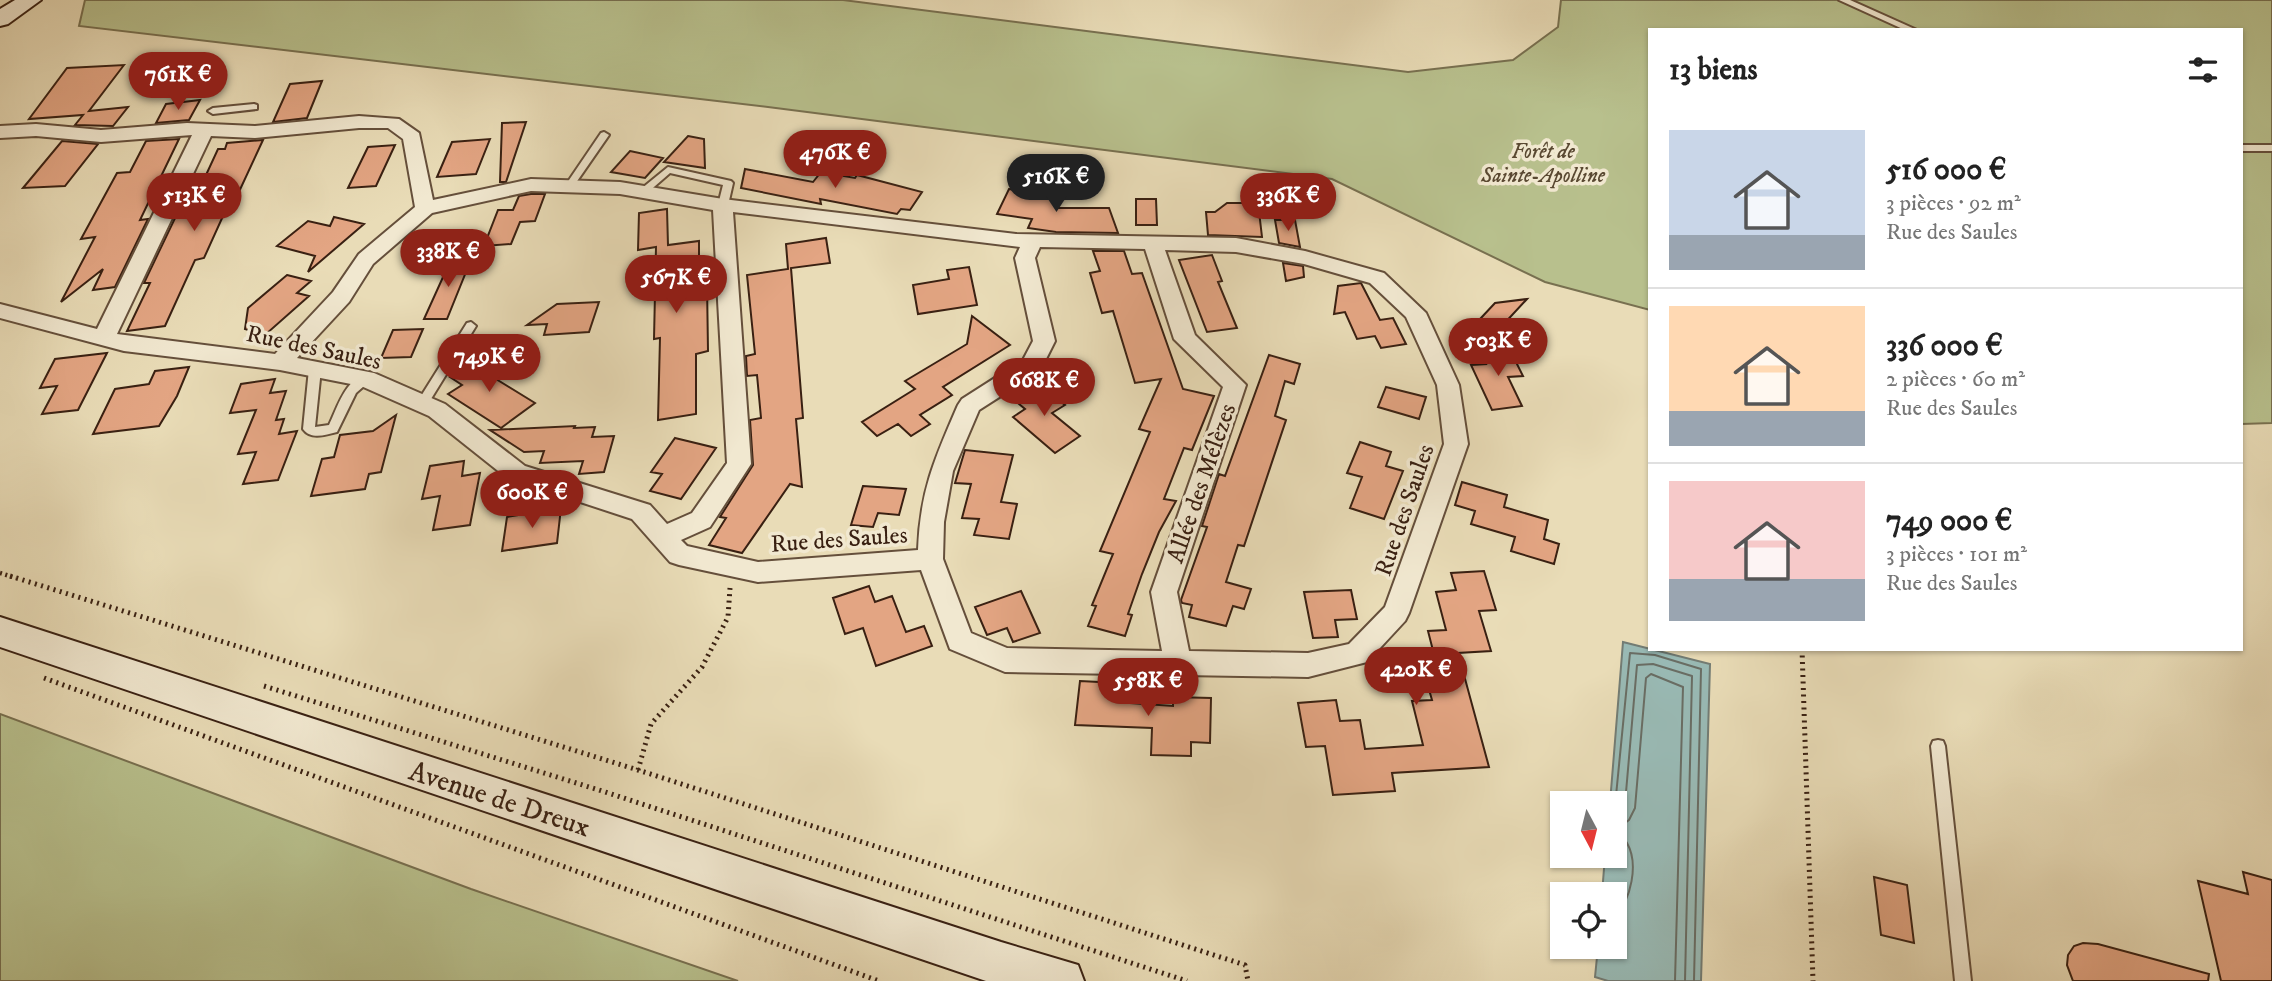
<!DOCTYPE html>
<html lang="fr">
<head>
<meta charset="utf-8">
<style>
	:root { --surface:#fff; --page:#f2f2f2; --text:#222; --muted:#767676; --line:#e0e0e0; --accent:#8f2418 }
	body { margin:0; font-family:"IM FELL DW Pica",serif; background:var(--page); color:var(--text); height:100vh; display:flex; flex-direction:column; font-size:26px; white-space:nowrap }
	* { box-sizing:border-box; margin:0 }
	p { font-size:23px; color:var(--muted) }
	.icon { flex:none; width:38px; height:38px; fill:none; stroke:currentColor; stroke-width:2; stroke-linecap:round; stroke-linejoin:round }
	.map { position:relative; flex:1; overflow:hidden }
	.details { position:absolute; left:1648px; top:28px; width:595px; height:623px; display:flex; flex-direction:column; background:var(--surface); border-radius:0px; box-shadow:0 2px 5px #0004 }
	.details>* { flex:none }
	.needle { width:46px; rotate:173deg }
	.tools { position:absolute; left:1550px; top:791px; display:grid; gap:14px }
	.tools a { display:grid; place-items:center; width:77px; height:77px; border-radius:0px; background:var(--surface); box-shadow:0 2px 5px #0004; font-size:35px }
	.price { position:absolute; translate:-50% -60px; padding:0 16px; border-radius:24px; background:var(--accent); color:#fff; font-size:23px; line-height:46px; filter:drop-shadow(0 2px 4px #0008) }
	.price::after { content:''; position:absolute; left:50%; top:42px; width:21px; height:16px; margin-left:-10px; background:inherit; clip-path:polygon(0 0,100% 0,50% 100%) }
	.price.on { background:#222; color:#fff }
	ul { padding:0; list-style:none }
	li { display:flex; align-items:center; gap:21px; height:175px; padding:0 21px }
	li+li { border-top:2px solid var(--line) }
	li span { display:grid; place-items:center; flex:none; width:196px; height:140px; border-radius:0px; color:#555 }
	li>.icon { margin-inline-start:auto }
	span .icon { width:84px; height:84px; fill:#fffc; stroke-width:1 }
	li b { font-size:30px }
	h2 { display:flex; justify-content:space-between; align-items:center; height:84px; padding:0 21px; font-size:30px }
	.map>svg:first-child { display:block }
	.green { fill:#b8c08d; stroke:#787050; stroke-width:2 }
	.water { fill:#99bab5; stroke:#737c74; stroke-width:2 }
	.lines { fill:none; stroke-linecap:round; stroke-linejoin:round }
	.shore { stroke:#696d64; stroke-width:2 }
	.building { fill:#e3a583; stroke:#392012; stroke-width:2 }
	.lane-casing { stroke:#654f3b; stroke-width:4 }
	.street-casing { stroke:#654f3b; stroke-width:4 }
	.secondary-casing { stroke:#392012; stroke-width:4 }
	.path-far1 { stroke:#392012; stroke-width:4.5; stroke-dasharray:2 3.5; stroke-linecap:butt }
	.path { stroke:#392012; stroke-width:5; stroke-dasharray:2 4.5; stroke-linecap:butt }
	.lane { fill:#f1e8d0; fill-rule:evenodd }
	.street { fill:#f1e8d0; fill-rule:evenodd }
	.secondary { fill:#f1e8d0; fill-rule:evenodd }
	.labels { text-anchor:middle; stroke-width:7; stroke-linejoin:round; paint-order:stroke }
	.far-park-label { font-size:21px; font-style:italic; fill:#594831; stroke:#f1e8d0 }
	.street-label { font-size:24px; fill:#392012; stroke:#f1e8d0 }
	.near-street-label { font-size:28px; fill:#392012; stroke:#f1e8d0 }
</style>
</head>
<body>
<div class="map">
<svg width="2272" height="981" viewBox="0 0 2272 981">
	<rect width="100%" height="100%" fill="#e9dcb7"/>
	<filter id="stains"><feTurbulence type="fractalNoise" baseFrequency=".00286" numOctaves="4"/><feColorMatrix values="0 0 0 0 .2 0 0 0 0 .09 0 0 0 0 .02 0 0 0 .5 -.17"/></filter>
	<radialGradient id="worn" r=".72"><stop offset=".6" stop-color="#630" stop-opacity="0"/><stop offset="1" stop-color="#630" stop-opacity=".3"/></radialGradient>
	<path class="green" d="M85,0H843L1408,72L1513,60L1558,27L1561,0H2272V423L2242,424V30H1650V310L1545,282L1332,179L768,107L79,26Z
		M0,714L471,889L738,981H0Z"/>
	<path class="water" d="M1623,642L1710,664L1701,981H1608L1595,977L1598,947H1615V894H1602L1605,856H1615V803H1610Z"/>
	<g class="lines">
		<path class="shore" d="M1615,806L1630,653L1655,655L1701,669L1694,981
			M1615,817L1622,812L1625,804L1637,665L1653,664L1692,676L1685,981
			M1615,916C1631,900 1639,864 1627,843C1624,838 1619,834 1616,830L1629,820L1635,808L1646,678L1651,674L1683,687L1675,981"/>
	</g>
	<path class="building" d="M124,65L89,111L128,107L113,126L75,125L83,115L29,119L67,68Z
		M322,81L307,118L273,122L290,84Z
		M200,100L189,120L156,123L166,104Z
		M526,122L506,182H500L502,123Z
		M688,136L704,139L705,168L664,162Z
		M179,139L140,220L148,219L115,287L93,290L103,269L61,302L95,237L81,239L117,173L130,172L146,141Z
		M490,139L476,174L437,177L452,142Z
		M263,140L237,196L236,204L228,205L204,258L195,260L165,326L127,331L150,283H144L176,216L188,214L218,149H225L227,143Z
		M62,141L98,144L65,186L23,188Z
		M395,145L376,186L348,188L368,147Z
		M630,151L663,158L645,178L611,172Z
		M745,169L813,182L821,172L855,178L857,175L922,192L910,210L901,209L897,214L820,199L821,204L741,188Z
		M1009,189L1055,196L1057,208H1109L1118,233L1056,232L1028,228L1032,219L997,214Z
		M531,194H545L535,221L520,222L511,244L484,246L498,210H513L519,196Z
		M1136,199H1156L1157,225H1136Z
		M1227,203H1258L1262,237L1208,235L1206,212H1215Z
		M667,209L668,245L699,241V285L707,284L708,351L696,354V414L658,420L660,338L654,339L656,247L638,250L639,213Z
		M334,217L364,224L308,272L315,256L277,246L308,221L330,226Z
		M1275,220H1295L1300,247L1279,243Z
		M826,238L830,263L791,268L803,418L796,419L802,487L790,484L742,553L709,545L726,518L720,517L753,465L750,420L761,418L757,375L747,376L746,356L755,354L747,275L788,269L786,244Z
		M1093,251H1124L1132,274L1142,273L1183,389L1214,396L1192,450L1184,448L1164,499L1176,501L1159,532L1142,574L1128,614L1132,615L1125,636L1088,626L1096,606L1092,605L1113,554L1100,551L1150,432L1139,429L1161,379L1135,383L1113,311L1102,313L1090,273L1100,271Z
		M453,255L470,262L447,319H424Z
		M1212,255L1222,281L1218,282L1237,328L1207,332L1179,260Z
		M1283,263L1303,266L1304,277L1286,281Z
		M969,267L977,305L918,314L913,285L949,279L947,270Z
		M287,275L311,281L297,293L309,296L265,335L245,329L248,308Z
		M1361,283L1380,320L1393,318L1406,344L1381,348L1375,336L1357,339L1345,312L1334,314L1338,286Z
		M1527,299L1501,327L1481,318L1495,303Z
		M599,302L589,332L544,335L547,324L527,325L557,304Z
		M972,316L1010,345L943,387L952,395L920,415L930,424L911,436L898,424L877,436L862,422L915,389L905,381L967,344Z
		M423,329L411,357L381,358L393,330Z
		M1509,348L1523,376L1508,377L1522,406L1492,410L1471,365L1486,364L1480,351Z
		M107,353L78,410L42,414L57,386L40,388L55,359Z
		M1269,355L1300,364L1294,384L1285,381L1275,416L1286,420L1244,546L1238,545L1226,582L1251,589L1244,609L1233,606L1226,626L1189,617L1192,605L1182,603L1181,600L1207,527L1202,526L1219,474L1225,476Z
		M476,360L502,375L496,379L535,403L501,428L448,394L462,385L450,377Z
		M189,367L177,396L159,426L93,434L115,389L149,384L155,371Z
		M275,379L270,393L286,391L276,420L284,419L279,434L297,431L278,480L243,484L256,452L238,454L256,410L230,413L241,384Z
		M1037,383L1065,405L1052,413L1080,436L1055,453L1013,417L1025,409L1013,399Z
		M1386,387L1426,397L1419,419L1378,407Z
		M396,415L381,472L369,474L365,489L311,496L322,459L334,457L340,435L373,431Z
		M575,426L574,428L595,427L592,437L614,436L604,472L579,474L583,461L540,463L544,451L524,452L490,430Z
		M675,438L716,448L681,499L650,491L662,474L651,472Z
		M1360,442L1391,452L1386,466L1403,471L1384,519L1350,508L1362,477L1347,473Z
		M965,450L1013,455L1001,502L1017,504L1009,539L974,535L979,519L962,518L971,484L955,483Z
		M464,461L462,476L480,473L470,525L433,530L440,496L422,499L430,466Z
		M1462,482L1507,495L1504,507L1548,520L1544,539L1559,544L1554,564L1511,551L1515,537L1471,524L1475,511L1455,505Z
		M863,486L906,489L899,515L878,513L873,527L851,525Z
		M561,508L557,543L502,551L507,517Z
		M1484,571L1496,610L1479,611L1491,651L1458,653L1489,767L1392,773L1395,791L1333,795L1325,746L1306,747L1298,703L1336,700L1340,721L1360,720L1365,749L1423,745L1412,701L1432,700L1426,679L1440,678L1428,631L1446,630L1436,592L1456,590L1451,573Z
		M869,586L875,602L892,596L906,632L924,626L932,646L876,666L863,628L845,634L833,598Z
		M1351,590L1357,619L1335,620L1338,637L1313,638L1304,592Z
		M1021,591L1040,633L1013,642L1007,628L987,635L975,607Z
		M1080,681L1118,683L1116,702L1173,706V697L1211,698L1210,743L1191,742V756L1151,755L1152,728L1075,725Z
		M2243,872L2272,880V981H2221L2198,881L2248,894Z
		M1874,877L1907,885L1914,943L1881,935Z
		M2083,943L2098,944L2209,974L2208,981H2073L2067,965L2068,955L2074,946Z"/>
	<g class="lines">
		<g class="lane-casing">
			<path id="lane" d="M1839,0H1850L1917,30H1905Z
				M254,104L257,105V109L213,114L208,111L213,108Z
				M604,132L609,135L573,187H567V183L601,133Z
				M2242,145H2272V151H2242Z
				M668,167L731,181L733,183L728,205L723,208L718,205L723,185L670,173L647,193H641V189Z
				M471,322L476,326L426,407H418L416,404L418,401L467,323Z
				M315,365L321,369L315,427L329,425C337,409 347,373 370,376L372,379L356,393L337,432C325,435 311,440 303,429L309,369Z
				M1938,740L1943,741L1945,746L1971,981H1955L1931,746L1933,741Z"/>
		</g>
		<g class="street-casing">
			<path id="street" d="M359,116L399,119L419,133L433,200L531,179L620,182L723,199L1016,234L1236,238L1305,251L1384,273L1426,313L1459,385L1468,444L1409,613L1405,621L1367,662L1308,677L1005,672L950,649L921,570L758,582L679,565L670,562L632,519L507,478L429,416L361,386L280,370L124,351L0,318V304L97,329L192,135L101,142L36,136L0,138V126L36,124L101,130L187,123L255,126ZM359,128H388L403,139L415,207L359,254L333,292L275,354L117,334L211,136L255,138ZM531,191L620,194L713,210L727,463L692,513L667,524L650,505L525,466L445,404L374,373L297,358L349,302L373,264L432,213ZM733,212L1020,247L1015,258L1033,341L1023,360L962,399L958,405C935,458 920,491 918,550L758,562L687,546L681,540L710,527L751,464ZM1040,247L1145,249L1174,339L1223,387L1151,592L1162,651L1007,648L971,633L943,559L944,522L953,471L979,410L1040,371L1055,341L1035,258ZM1165,250L1236,252L1304,264L1370,283L1406,317L1437,385L1444,444L1385,607L1349,644L1308,653L1189,651L1177,592L1246,385L1195,335Z"/>
		</g>
		<g class="secondary-casing">
			<path id="secondary" d="M15,0H41L8,24L0,26V9Z
				M0,617L1001,942L1078,965L1084,981H986L0,647Z"/>
		</g>
		<path class="path-far1" d="M0,573L16,578"/>
		<path class="path" d="M10,576L638,770L1245,965L1248,981
			M1802,649L1813,981
			M44,678L879,981
			M264,686L602,791L1187,981
			M638,770L651,724L702,667L728,617L730,588"/>
		<use href="#lane" class="lane"/>
		<use href="#street" class="street"/>
		<use href="#secondary" class="secondary"/>
	</g>
	<g class="labels">
		<g class="far-park-label">
			<text x="1543" y="158">Forêt de<tspan x="1543" dy="24">Sainte-Apolline</tspan></text>
		</g>
		<g class="street-label">
			<text transform="translate(314 347) rotate(12)" y="8">Rue des Saules</text>
			<text transform="translate(1201 483) rotate(-71)" y="8">Allée des Mélèzes</text>
			<text transform="translate(1404 510) rotate(-71)" y="8">Rue des Saules</text>
			<text transform="translate(839 539) rotate(-4)" y="8">Rue des Saules</text>
		</g>
		<g class="near-street-label">
			<text transform="translate(500 798) rotate(18)" y="10">Avenue de Dreux</text>
		</g>
	</g>
	<rect width="100%" height="100%" filter="url(#stains)"/>
	<rect width="100%" height="100%" fill="url(#worn)"/>
</svg>
<div class="tools">
<a><svg class="needle" viewBox="-14 -14 28 28"><path d="M0-13l5 13h-10z" fill="#e53935"/><path d="M0 13l5-13h-10z" fill="#767676"/></svg></a>
<a><svg class="icon" aria-label="locate" viewBox="0 0 24 24"><circle cx="12" cy="12" r="6"/><path d="M12 2v4M12 18v4M2 12h4M18 12h4"/></svg></a>
</div>
<b class="price" style="left:178px;top:112px">761K €</b>
<b class="price" style="left:835px;top:190px">476K €</b>
<b class="price on" style="left:1056px;top:214px">516K €</b>
<b class="price" style="left:194px;top:233px">513K €</b>
<b class="price" style="left:1288px;top:233px">336K €</b>
<b class="price" style="left:448px;top:289px">338K €</b>
<b class="price" style="left:676px;top:315px">567K €</b>
<b class="price" style="left:1498px;top:378px">503K €</b>
<b class="price" style="left:489px;top:394px">749K €</b>
<b class="price" style="left:1044px;top:418px">668K €</b>
<b class="price" style="left:532px;top:530px">600K €</b>
<b class="price" style="left:1416px;top:707px">420K €</b>
<b class="price" style="left:1148px;top:718px">558K €</b>
<section class="details">
<h2>13 biens<svg class="icon" aria-label="filters" viewBox="0 0 24 24"><path d="M4 7h16M4 17h16"/><circle cx="9" cy="7" r="2"/><circle cx="15" cy="17" r="2"/></svg></h2>
<ul>
<li><span style="background:linear-gradient(#c9d6e8 75%,#9aa5b1 0)"><svg class="icon" aria-label="home" viewBox="0 0 24 24"><path d="M3 11l9-7 9 7M6 9v11h12V9"/></svg></span><div><b>516 000 €</b><p>3 pièces · 92 m²</p><p>Rue des Saules</p></div></li>
<li><span style="background:linear-gradient(#ffd9b3 75%,#9aa5b1 0)"><svg class="icon" aria-label="home" viewBox="0 0 24 24"><path d="M3 11l9-7 9 7M6 9v11h12V9"/></svg></span><div><b>336 000 €</b><p>2 pièces · 60 m²</p><p>Rue des Saules</p></div></li>
<li><span style="background:linear-gradient(#f6c9c9 70%,#9aa5b1 0)"><svg class="icon" aria-label="home" viewBox="0 0 24 24"><path d="M3 11l9-7 9 7M6 9v11h12V9"/></svg></span><div><b>749 000 €</b><p>3 pièces · 101 m²</p><p>Rue des Saules</p></div></li>
</ul>
</section>
</div>
</body>
</html>
